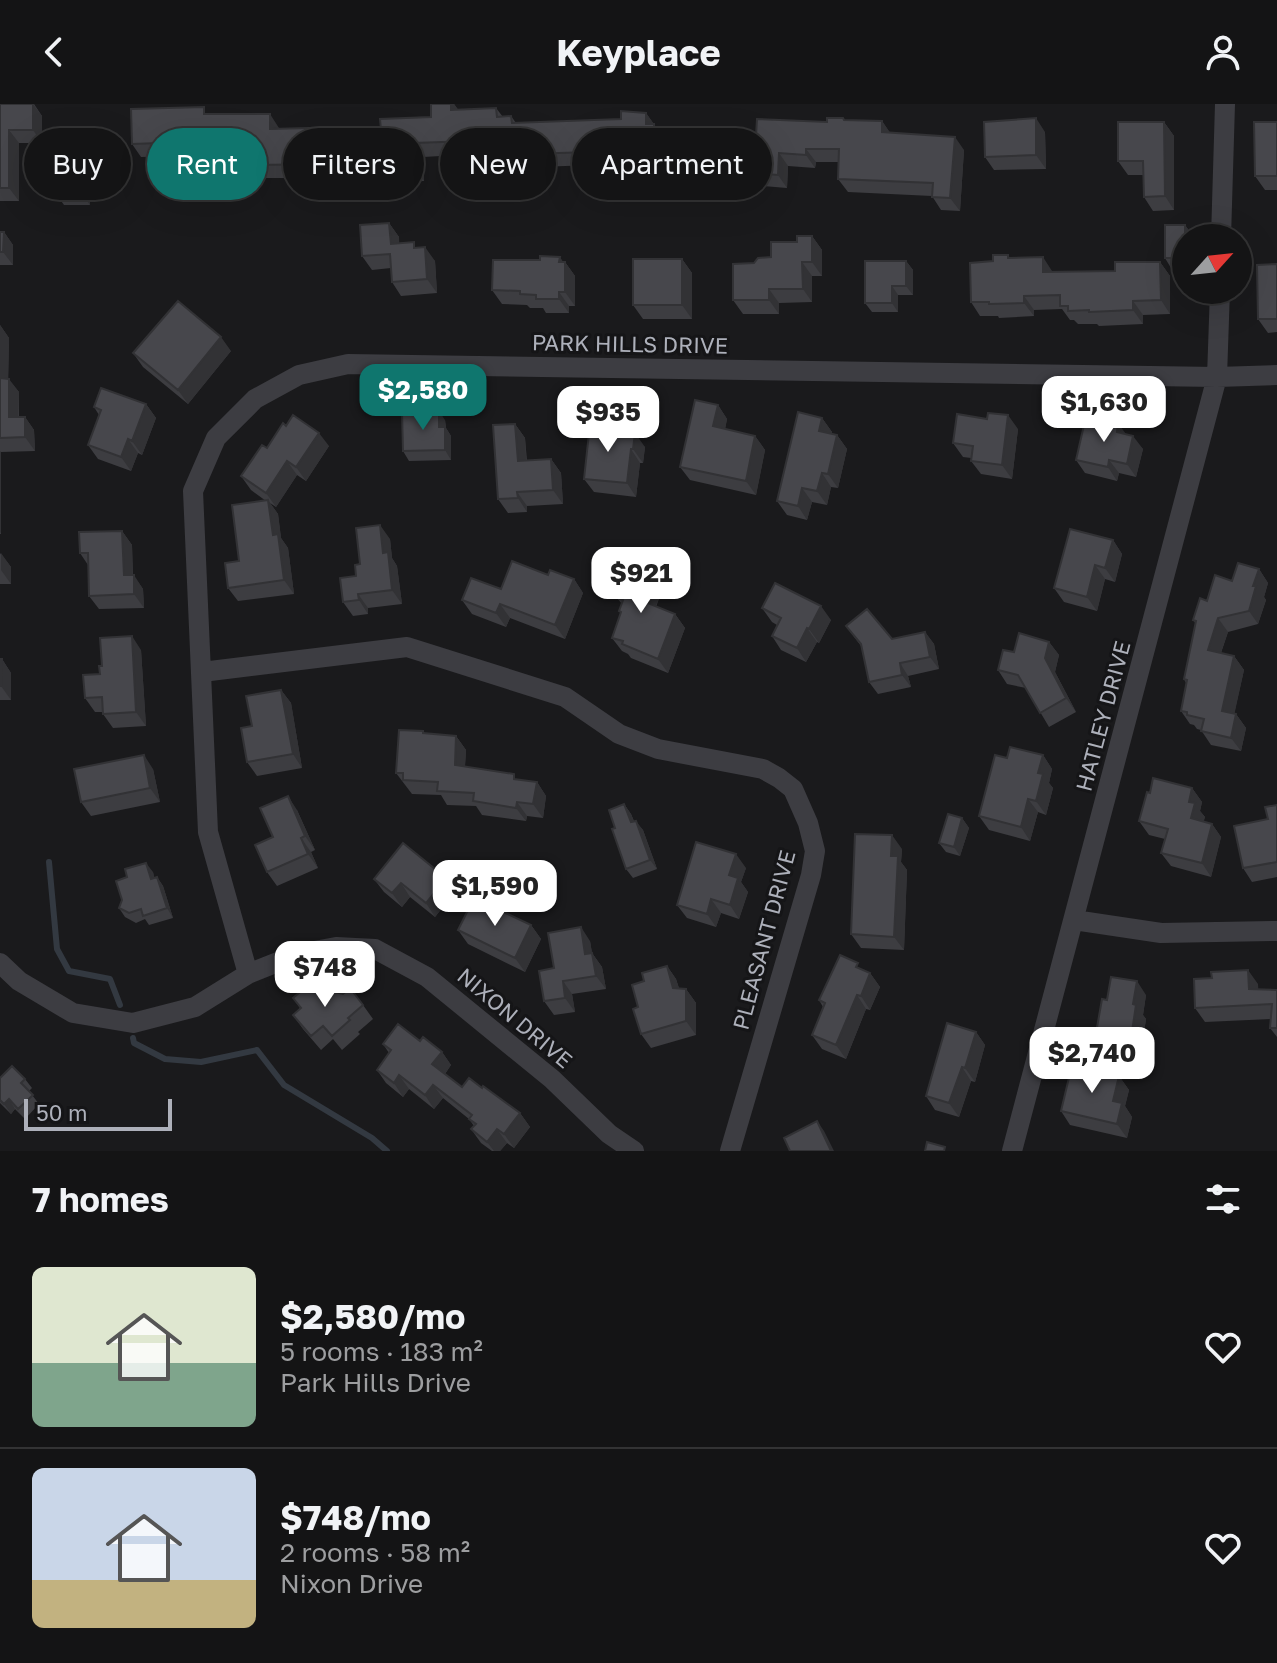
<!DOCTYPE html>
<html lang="en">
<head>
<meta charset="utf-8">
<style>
	:root { --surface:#141415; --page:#1d1d1e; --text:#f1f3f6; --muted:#9d9ea0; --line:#333334; --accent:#0f766e }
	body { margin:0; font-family:"Golos Text",sans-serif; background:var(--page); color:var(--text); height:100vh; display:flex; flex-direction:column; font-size:30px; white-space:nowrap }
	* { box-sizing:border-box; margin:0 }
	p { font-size:26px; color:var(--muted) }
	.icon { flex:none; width:44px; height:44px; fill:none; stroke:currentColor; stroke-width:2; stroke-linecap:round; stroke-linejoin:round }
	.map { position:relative; height:1047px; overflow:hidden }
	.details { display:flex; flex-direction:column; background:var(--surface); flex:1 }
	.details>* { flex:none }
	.top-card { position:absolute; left:24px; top:24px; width:800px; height:72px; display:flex; gap:16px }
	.needle { width:52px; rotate:63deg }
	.buttons { position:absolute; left:1172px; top:120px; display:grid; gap:16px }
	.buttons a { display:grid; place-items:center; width:80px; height:80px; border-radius:50%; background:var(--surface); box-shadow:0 8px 32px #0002,0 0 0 2px var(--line); font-size:40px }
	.scale { position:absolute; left:24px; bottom:20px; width:148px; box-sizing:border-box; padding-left:8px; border:4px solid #adb0ba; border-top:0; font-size:22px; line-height:28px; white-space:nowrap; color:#adb0ba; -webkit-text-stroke:6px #151517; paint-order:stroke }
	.price { position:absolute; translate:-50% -68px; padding:0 18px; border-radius:16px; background:#fff; color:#222; font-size:26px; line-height:52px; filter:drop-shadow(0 2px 4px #0008) }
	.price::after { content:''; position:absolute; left:50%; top:48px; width:24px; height:18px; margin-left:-12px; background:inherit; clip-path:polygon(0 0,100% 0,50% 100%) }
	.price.current { background:var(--accent); color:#fff }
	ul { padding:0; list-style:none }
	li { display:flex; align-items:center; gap:24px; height:200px; padding:0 32px }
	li+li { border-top:2px solid var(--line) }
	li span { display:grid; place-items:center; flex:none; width:224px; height:160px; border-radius:12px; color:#555 }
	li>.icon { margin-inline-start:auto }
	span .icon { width:96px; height:96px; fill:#fffc; stroke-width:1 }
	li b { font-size:34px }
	h2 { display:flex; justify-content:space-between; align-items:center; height:96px; padding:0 32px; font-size:34px }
	.chip { padding:0 28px; border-radius:36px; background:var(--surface); box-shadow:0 8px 32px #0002,0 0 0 2px var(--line); font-size:28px; line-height:72px }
	.chip.current { background:var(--accent); color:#fff }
	header { display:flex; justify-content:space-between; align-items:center; height:104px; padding:0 32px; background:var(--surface); font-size:36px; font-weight:700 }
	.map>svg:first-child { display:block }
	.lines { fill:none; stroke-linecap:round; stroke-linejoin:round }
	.stream { stroke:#333941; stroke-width:6 }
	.minor { stroke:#3d3d42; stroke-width:20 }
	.wall { fill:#3d3d41 }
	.shaded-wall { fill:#323235 }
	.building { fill:#47474c; stroke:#323235; stroke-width:2 }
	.labels { text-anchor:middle; stroke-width:6; stroke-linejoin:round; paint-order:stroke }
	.street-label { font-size:22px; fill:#adb0ba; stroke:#151517 }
</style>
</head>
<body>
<header><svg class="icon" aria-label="back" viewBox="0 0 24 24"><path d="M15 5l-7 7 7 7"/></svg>Keyplace<svg class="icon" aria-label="person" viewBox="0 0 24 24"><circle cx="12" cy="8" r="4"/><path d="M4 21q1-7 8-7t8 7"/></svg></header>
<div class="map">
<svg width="1277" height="1047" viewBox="0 0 1277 1047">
	<rect width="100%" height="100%" fill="#1a1a1c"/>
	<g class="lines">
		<path class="stream" d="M49,758L57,845L69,867L110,875L120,901
			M133,934L134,939L165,955L201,958L257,946L284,981L372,1034L387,1047"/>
		<path class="minor" d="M1221,134L1225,0
			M202,568L407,543L565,593L619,630L658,645L763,665L779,674L793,685L808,719L815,747L811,771L730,1047
			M1074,816L1161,829L1277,827
			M0,859L19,877L73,909L133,919L195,903L248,870L298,850L336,843L375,845L427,873L552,975L609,1030L634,1047
			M248,870L208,728L193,387L216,334L255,295L299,271L348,260L1217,273L1277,271
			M1012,1047L1217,273L1220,186"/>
	</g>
	<path class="wall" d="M0,0H34L42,12V39H19V97H0Z
		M454,0L458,6L496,4L503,13L511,12L516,19L621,15L646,9L662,32H756L843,14L845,16L882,17L890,29L964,46L960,107L941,106L932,92L848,88L838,75L839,58H816L815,64L788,62L787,84L763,82L754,69V65H733V79L716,78L709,68L673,67V71L630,70L623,60L537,63L530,53L480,55L477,50L423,53L424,77L358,79V83H340L333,74H256L247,61H226L219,51L141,53L132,40L209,10L279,24V25L350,27L381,26L431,13Z
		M1164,18L1174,32V106L1153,107L1144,93V71H1128L1118,57Z
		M1277,18V86H1265L1255,72Z
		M1045,28L1046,65L994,66L985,53Z
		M114,30L124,44V77H103V89H89L90,101H64L54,87Z
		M389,119L399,133V139L418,144L435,157L437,189L401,192L392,178L391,164L372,166L362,152Z
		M1165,121H1185L1192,131V134H1186V164H1171L1165,154Z
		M0,128H4L13,141V161H0Z
		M812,132L822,146V172H812V198L779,199V210H743L733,196L754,159L771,153L797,138Z
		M1008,151L1010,154L1052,167V168L1115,167L1160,158L1170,172V210L1143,211V220L1099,222L1097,220H1078L1074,216H1070L1062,205L1034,206V212L999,214L998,212H980L971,198L993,157Z
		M682,155L692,169V215H643L633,201Z
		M906,157L913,166V191H898V208H872L865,199Z
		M563,158H565L575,172V202H569V209H546L543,204H530L527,201L502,200L492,186Z
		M1277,160V228L1268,229L1258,215Z
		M0,221L9,234L8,275L19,288V313H25L34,326L35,347L1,348V430H0Z
		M231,247L188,300L143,263L133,249Z
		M146,300L156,314L142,351L138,349L131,367L98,355L88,341L99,311L94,303Z
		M718,301L727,315L725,325L755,332L765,346L756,391L690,376L680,363Z
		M822,314L832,328V330L837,331L847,345L838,384L831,383L827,401L812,398L807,416L787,411L777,397Z
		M445,316L446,324L451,332V356L409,357L403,347Z
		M515,320L525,334L527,357L551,355L561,369L563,400L527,402V408L508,409L498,395Z
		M612,322L615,327L645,343L643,359H640L636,393L594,388L584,375Z
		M1018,325L1012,375L981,370L971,357V354L963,353L953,339Z
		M1126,330L1143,345L1136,373L1119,369L1117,377L1085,369L1076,356Z
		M329,342L306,377L297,371L276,403L270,399L278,410L281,434L288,444L294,490L238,497L228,484L266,397L251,386L241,372L267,344Z
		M122,427L132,441L133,471L143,485L144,504L99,505L89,492L88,461L80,449Z
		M390,435L392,454L397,462L402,500L368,504V510L353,512L343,498L356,472L360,460Z
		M1113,436L1122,450L1115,478L1105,475L1097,507L1064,498L1054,484Z
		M0,449L11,463V480H0Z
		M1259,465L1268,479L1264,493L1266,496L1258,520L1228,528L1221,549L1234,552L1244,566L1234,610H1236L1246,624L1241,647L1211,641L1201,626L1197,625L1194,621L1190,620L1181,607L1186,579L1184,575L1196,520L1193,516L1207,497Z
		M654,467L664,481L656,503L675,510L685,524L668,569L631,554L628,550L622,547L612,534L621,510L619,507L622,500L617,494Z
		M548,471L574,475L583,489L565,535L510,514L506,523L472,510L462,496Z
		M762,504L831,516L819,539L817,538L806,558L781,546L772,532L777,521L772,518Z
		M846,522L892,535L925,528L934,540L939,565L908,572L911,583L878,590L869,578L861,542Z
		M1049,538L1059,551L1055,568L1076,608L1049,623L1026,584L1007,580L998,566L1014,548Z
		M141,546L146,622L113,624L103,610V608H95L85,594L100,570Z
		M0,555H2L11,569V596H0Z
		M281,586L291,599L302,664L257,672L247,658L252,622Z
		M423,627L425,629L456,632L466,646L465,663L518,676L537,678L546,692L543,714L527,712L526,717L482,711L476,702L447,701L441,691L412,690L396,669Z
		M1043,651L1052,665L1049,679L1053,684L1046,711L1038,708L1030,737L989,726L979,712L1007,654Z
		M153,665L160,698L91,712L81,698Z
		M1192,684L1202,698L1200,707L1205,713L1203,718L1212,720L1221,733L1211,773L1171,762L1161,749L1165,735L1149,731L1139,717Z
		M624,700L631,710L634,717L643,726L657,765L633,774L626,765L615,724Z
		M1277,701V773L1252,778L1243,764L1268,715Z
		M297,706L315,746L311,748L318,764L277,782L267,768L273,733Z
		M962,714L969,724L960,752L946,748L939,739Z
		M902,745L901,758L907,766L904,846L861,844L851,830Z
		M746,764L741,778L748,788L739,815L721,809L716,823L687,814L677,801Z
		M153,768L154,774L157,773L163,782L173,814L149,821L145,815L136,819L125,813L119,804Z
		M374,775L455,788L435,813L410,793L402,803L384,788Z
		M531,821L541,835L525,868L468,840L458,826Z
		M590,837L592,849L602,863L606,885L572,890L575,908L554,911L544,897L554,864Z
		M667,862L676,875L679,884L686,885L696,899V931L651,944L641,930L638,903L644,877Z
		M863,866L870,869L880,883L870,906L866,905L846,955L822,945L812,931L823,903L819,896Z
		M1258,880V885L1277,886V933L1270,924L1271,915L1205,918L1195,904Z
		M316,884L363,901L373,915L358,928L360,930L342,946L333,935L321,946L303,925L293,911L300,904L293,894Z
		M1146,891L1143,911L1146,915L1140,955L1105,949L1095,935L1107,896Z
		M976,928L985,941L975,978L971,977L959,1013L935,1006L926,992Z
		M420,937L442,948L451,961L445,970L462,983L482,984L520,1009L530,1023L514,1044L507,1039L500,1047H492L481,1039L471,1025L474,1022L469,1015L443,994L434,1005L409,985L403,993L386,979L377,966L389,949L383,940Z
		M1119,972L1129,986L1125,1002L1132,1013L1127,1034L1070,1021L1061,1007Z
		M0,974L25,975L32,984L29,987L39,1000L25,1015L15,1005L11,1010L0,999Z"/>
	<path class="shaded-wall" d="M33,0L42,12V39L33,26Z
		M451,0H454L460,8L451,6Z
		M646,9L664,34V45L646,20Z
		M270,10L279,24V39L270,25Z
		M1036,14L1045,28L1046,65L1036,51Z
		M882,17L891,30L882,28Z
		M1164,18L1174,32V106L1165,92Z
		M9,26L19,39V97L9,84Z
		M114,30L124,44V77L115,63Z
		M955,33L964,46L960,107L950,94Z
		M414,39L423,53L424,77L415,63Z
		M806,45L816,58L815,64L806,51Z
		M779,49L788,62L787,84L778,71Z
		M724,51L733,65V79L724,65Z
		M664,54L673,67V71L664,57Z
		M93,63L103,77V89L93,75Z
		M349,66L358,79V83L349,69Z
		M80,75L89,89L90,101L80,87Z
		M389,119L399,133L400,154L391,140Z
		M1185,121L1192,131V134H1186V156L1185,154Z
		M4,128L13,141V161L3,148Z
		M812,132L822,146V172L812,158Z
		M425,143L435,157L437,189L427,175Z
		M560,153L565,161V158L575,172V202L565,188L559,158Z
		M1043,153L1052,167L1053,182L1043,168Z
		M682,155L692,169V215L682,201Z
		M906,157L913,166V191L906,182Z
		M802,158L812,172V198L803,185Z
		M1160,158L1170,172V210L1161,196Z
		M892,182L898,191V208L892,199Z
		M769,185L779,199V210L769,196Z
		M559,188L569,202V209L559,195Z
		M1024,192L1034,206V212L1024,199Z
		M1133,197L1143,211V220L1133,206Z
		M0,221L9,234L8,288L0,276Z
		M221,233L231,247L188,300L178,286Z
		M9,275L19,288L18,327L9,313Z
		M146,300L156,314L142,351L132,337Z
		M718,301L727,315L723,336L713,322Z
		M439,307L445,316L446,324L451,332V356L445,346L439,323Z
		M1008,311L1018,325L1012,375L1002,361Z
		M25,313L34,326L35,347L25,333Z
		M822,314L832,328L829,341L819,327Z
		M1118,319L1128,333L1117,328Z
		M515,320L525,334L527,371L518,357Z
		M319,329L329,342L306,377L296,363Z
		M635,329L645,343L643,359L633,345Z
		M837,331L847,345L838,384L828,370Z
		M755,332L765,346L756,391L746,377Z
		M1133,332L1143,345L1136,373L1127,360Z
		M128,335L138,349L131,367L121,353Z
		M631,345L640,359L636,393L627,379Z
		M0,347L1,348V430L0,428Z
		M551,355L561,369L563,400L553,386Z
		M1109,356L1119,369L1117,377L1108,363Z
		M287,357L297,371L276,403L266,389Z
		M822,369L831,383L827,401L817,387Z
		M802,384L812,398L807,416L798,402Z
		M517,388L527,402V408L518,394Z
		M268,396L278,410L281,434L288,444L294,490L284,476L273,431Z
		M380,421L390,435L392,454L397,462L402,500L392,486L383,449Z
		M122,427L132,441L133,485L124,471Z
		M1113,436L1122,450L1115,478L1105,464Z
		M1,449L11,463V480L1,466Z
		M1095,461L1105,475L1097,507L1087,493Z
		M1259,465L1268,479L1264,493L1266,496L1258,520L1249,507L1253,482Z
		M654,467L664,481L655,504L645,498V492Z
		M134,471L143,485L144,504L134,490Z
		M574,475L583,489L565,535L555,521Z
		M358,490L368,504V510L359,496Z
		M500,500L510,514L506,523L496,509Z
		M821,502L831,516L819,539L809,525Z
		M675,510L685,524L668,569L658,555Z
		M1218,514L1228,528L1217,560L1208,546Z
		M807,524L817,538L806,558L797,544Z
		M925,528L934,540L939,565L930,553Z
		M132,532L141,546L146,622L136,608Z
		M1049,538L1059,551L1055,568L1076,608L1066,594L1045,554Z
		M1234,552L1244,566L1232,621L1222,607Z
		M2,555L11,569V596L1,582Z
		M900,559L908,572L911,583L902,571Z
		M281,586L291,599L302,664L293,650Z
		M1236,610L1246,624L1241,647L1231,634Z
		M456,632L466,646L464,675L455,661Z
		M144,651L153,665L160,698L150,684Z
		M1043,651L1052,665L1049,679L1053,684L1046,711L1036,697L1038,669Z
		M537,678L546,692L543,714L533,700Z
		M1192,684L1202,698L1200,707L1205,713L1201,728L1191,714L1189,698Z
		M288,692L297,706L315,746L305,732Z
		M1028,695L1038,708L1030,737L1021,723Z
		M517,698L527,712L526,717L516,704Z
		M624,700L631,710L638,728L631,718Z
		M962,714L969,724L960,752L954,743Z
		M636,717L643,726L657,765L650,756Z
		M1212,720L1221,733L1211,773L1202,759Z
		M892,731L902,745L901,758L907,766L904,846L894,833L891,752Z
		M301,734L311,748L318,764L308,750Z
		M736,750L746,764L741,778L748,788L739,815L730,801L729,771Z
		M146,759L153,768L157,784L151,775Z
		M157,773L163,782L173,814L167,804Z
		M446,774L455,788L435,813L426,799Z
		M401,779L410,793L402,803L392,789Z
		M711,795L721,809L716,823L707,810Z
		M531,821L541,835L525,868L515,854Z
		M581,823L590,837L592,849L602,863L606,885L596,872L585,850Z
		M667,862L676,875L683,898L673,884Z
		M1248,866L1258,880L1259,898L1249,885Z
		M870,869L880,883L870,906L861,892Z
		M563,877L572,890L575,908L565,894Z
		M1137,877L1146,891L1143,911L1146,915L1140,955L1130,941L1133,900Z
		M686,885L696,899V931L686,917Z
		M857,891L866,905L846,955L836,941Z
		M976,928L985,941L975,978L965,964Z
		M442,948L451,961L442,974L432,960Z
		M962,963L971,977L959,1013L949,999Z
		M399,971L409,985L403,993L394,979Z
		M1119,972L1129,986L1125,1002L1132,1013L1127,1034L1117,1020L1113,997Z
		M433,981L443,994L434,1005L425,991Z
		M9,995L15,1005L11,1010L4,1000Z
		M520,1009L530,1023L514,1044L504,1030Z
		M817,1017L824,1027L834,1047H831Z
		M497,1025L507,1039L500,1047H494L487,1038Z"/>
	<path class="building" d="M0,0H33V26H9V84H0Z
		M431,0H451V6L496,4L497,13L511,12L512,19L621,15V7L646,9V20H654V32H756L757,15L827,18V14H843L844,16L882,17V28L955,33L950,94L932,93L933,79L838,75L839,45H806V51L779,49L778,71L754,69L755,51H724V65H707V55L664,54V57H621V47L528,50V40L471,42V37L414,39L415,63L349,66V69L331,70L330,60L247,61L248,48H217V37L132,40L131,5L204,3V10H270V25L347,23V27L381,26L380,15L431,13Z
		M1036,14V51L985,53L984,18Z
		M1118,18H1164L1165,92L1144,93L1143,57H1118Z
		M1254,18H1277V72H1255Z
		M114,30L115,63H93V75H80V87H54V31Z
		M389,119L391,140L414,138V144L425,143L427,175L392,178L390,150L362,152L360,121Z
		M1165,121H1185V154H1165Z
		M0,128H4L3,148H0Z
		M797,132H812V158H802L803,185H769V196H733V160L754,159L758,154L771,153V138H797Z
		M993,151H1008V154L1043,153V168L1115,167V158H1160L1161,196L1133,197V206L1089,208V206L1068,207V202H1060V191L1024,192V199L989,200V198H971L970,159L993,157Z
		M540,152L560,153L559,158H565V188H559V195H536V191L520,190V187L492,186L493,156H540Z
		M633,155H682V201H633Z
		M865,157H906V182H892V199H865Z
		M1277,160V215H1258L1257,161Z
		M178,197L221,233L178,286L133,249Z
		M0,274L9,275V313H25V333L0,334Z
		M101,284L146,300L132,337L128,335L121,353L88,341L101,306L94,303Z
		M695,296L718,301L713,322L755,332L746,377L680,363Z
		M439,307V323H445V346L403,347L402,308Z
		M798,308L822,314L819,327L837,331L828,370L822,369L817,387L802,384L798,402L777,397Z
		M988,309L1008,311L1002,361L971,357L973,342L953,339L957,310L987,315Z
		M293,311L319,329L296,363L287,357L266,389L241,372L262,341L267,344L283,319L286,322Z
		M1094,314L1118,319L1117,328L1133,332L1127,360L1109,356L1108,363L1076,356L1084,321L1092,323Z
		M515,320L518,357L551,355L553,386L517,388L518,394L498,395L493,321Z
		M590,320L612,322V326L635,329L633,345H631L627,379L584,375Z
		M268,396L273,431L278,430L284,476L228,484L225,459L239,457L232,401Z
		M380,421L383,449L388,448L392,486L358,490L359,496L343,498L340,474L356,472L355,461L360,460L356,424Z
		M1070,425L1113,436L1105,464L1095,461L1087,493L1054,484Z
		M122,427L124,471H134V490L89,492L88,449H80L79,428Z
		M512,457L548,471L550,466L574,475L555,521L500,500L496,509L462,496L471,474L501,485Z
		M630,458L654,467L645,492H647L645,498L675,510L658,555L622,540L623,537L612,534L621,508L619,507L623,496L617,494Z
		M1238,459L1259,465L1253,482H1256L1249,507L1218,514L1208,546L1234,552L1222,607L1236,610L1231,634L1201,627L1204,615L1187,611V608L1181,607L1187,576L1184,575L1196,517L1193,516L1200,494L1207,497L1215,471L1232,477Z
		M775,479L821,502L809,525L807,524L797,544L772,532L781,514L762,504Z
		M867,505L892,535L925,528L930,553L900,559L902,571L869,578L861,540L846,522Z
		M1019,529L1049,538L1045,554L1066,594L1040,609L1018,571L998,566L1003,546L1014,548Z
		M132,532L136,608L103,610L102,593L85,594L83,571L100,570L99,562H102L100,534Z
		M0,555H2L1,582H0Z
		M281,586L293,650L247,658L241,624L252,622L246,592Z
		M399,626L423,627V629L456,632L455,661L514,670V675L537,678L533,700L517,698L516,704L473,697L474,689L437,687L438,678L403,676V669H396Z
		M1010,643L1043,651L1038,669L1043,670L1036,697L1028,695L1021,723L979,712L995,651L1007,654Z
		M144,651L150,684L81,698L74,665Z
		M1153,674L1192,684L1189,698L1195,699L1191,714L1212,720L1202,759L1161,749L1168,725L1139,717L1147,688L1150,689Z
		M288,692L305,732L301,734L308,750L267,768L255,741L273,733L260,704Z
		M624,700L631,718L636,717L650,756L626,765L612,725L615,724L609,706Z
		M1277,701V758L1243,764L1234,722L1268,715L1265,703Z
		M948,710L962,714L954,743L939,739Z
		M855,730L892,731L891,752H898L894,833L851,830Z
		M696,738L736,750L729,771L738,774L730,801L711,795L707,810L677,801Z
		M403,739L446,774L426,799L401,779L392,789L374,775Z
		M146,759L151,775L157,773L167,804L143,812L141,805L129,809L119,804L122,796L116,777L127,773L125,765Z
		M474,794L531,821L515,854L458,826Z
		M581,823L585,850L592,849L596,872L563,877L565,894L544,897L539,867L554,864L548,829Z
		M840,851L858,859L856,863L870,869L861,892L857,891L836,941L812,931L825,899L819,896Z
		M667,862L673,884L686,885V917L641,930L633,905L638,903L632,881L644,877L642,869Z
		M1248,866L1249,885L1277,886V924H1270L1272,900L1195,904L1194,875L1212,874L1211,868Z
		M1111,873L1137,877L1133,900L1136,901L1130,941L1095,935L1102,895L1107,896Z
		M311,879L316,884L343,890L350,884L363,901L348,914L350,916L332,932L323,922L311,932L293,911L301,904L293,894Z
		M947,919L976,928L965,964L962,963L949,999L926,992Z
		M398,920L420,937L423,933L442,948L432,960L462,983L469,974L482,984L483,982L520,1009L504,1030L497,1025L487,1038L471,1025L476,1020L469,1015L472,1011L433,981L425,991L399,971L394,979L377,966L391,946L383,940Z
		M1072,961L1119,972L1113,997L1122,999L1117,1020L1061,1007Z
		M12,962L25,975L21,979L33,991L18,1005L9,995L4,1000L0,996V974Z
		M817,1017L831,1047H790L784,1034Z
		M927,1038L945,1043L944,1047H925Z"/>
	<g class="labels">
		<g class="street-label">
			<text transform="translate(630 240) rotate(1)" y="8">PARK HILLS DRIVE</text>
			<text transform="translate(1103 612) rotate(-75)" y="8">HATLEY DRIVE</text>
			<text transform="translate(764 836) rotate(-75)" y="8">PLEASANT DRIVE</text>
			<text transform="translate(515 914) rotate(40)" y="8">NIXON DRIVE</text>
		</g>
	</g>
</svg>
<div class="buttons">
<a><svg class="needle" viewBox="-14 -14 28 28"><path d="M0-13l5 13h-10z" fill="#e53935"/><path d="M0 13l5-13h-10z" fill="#9d9ea0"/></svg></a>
</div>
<div class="scale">50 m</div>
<b class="price current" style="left:423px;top:328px">$2,580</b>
<b class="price" style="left:1104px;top:340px">$1,630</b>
<b class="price" style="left:608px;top:350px">$935</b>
<b class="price" style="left:641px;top:511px">$921</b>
<b class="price" style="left:495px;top:824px">$1,590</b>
<b class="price" style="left:325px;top:905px">$748</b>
<b class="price" style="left:1092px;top:991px">$2,740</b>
<div class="top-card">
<a class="chip">Buy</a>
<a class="chip current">Rent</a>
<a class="chip">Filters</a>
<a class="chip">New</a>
<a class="chip">Apartment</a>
</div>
</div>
<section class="details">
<h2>7 homes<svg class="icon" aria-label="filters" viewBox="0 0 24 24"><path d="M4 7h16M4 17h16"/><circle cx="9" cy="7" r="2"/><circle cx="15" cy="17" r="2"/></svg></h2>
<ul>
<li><span style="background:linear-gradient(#dfe7d0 60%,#7fa58c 0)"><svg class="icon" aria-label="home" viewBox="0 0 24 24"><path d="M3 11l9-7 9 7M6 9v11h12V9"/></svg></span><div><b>$2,580/mo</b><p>5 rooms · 183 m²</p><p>Park Hills Drive</p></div><svg class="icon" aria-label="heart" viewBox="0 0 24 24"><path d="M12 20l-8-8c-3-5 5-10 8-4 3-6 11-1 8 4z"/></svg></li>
<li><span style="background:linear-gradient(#c9d6e8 70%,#c2b280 0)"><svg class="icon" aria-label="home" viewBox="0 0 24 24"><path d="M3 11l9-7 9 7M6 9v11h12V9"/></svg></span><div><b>$748/mo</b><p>2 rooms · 58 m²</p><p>Nixon Drive</p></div><svg class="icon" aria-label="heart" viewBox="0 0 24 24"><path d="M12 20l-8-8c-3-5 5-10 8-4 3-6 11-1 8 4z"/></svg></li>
</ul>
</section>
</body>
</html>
